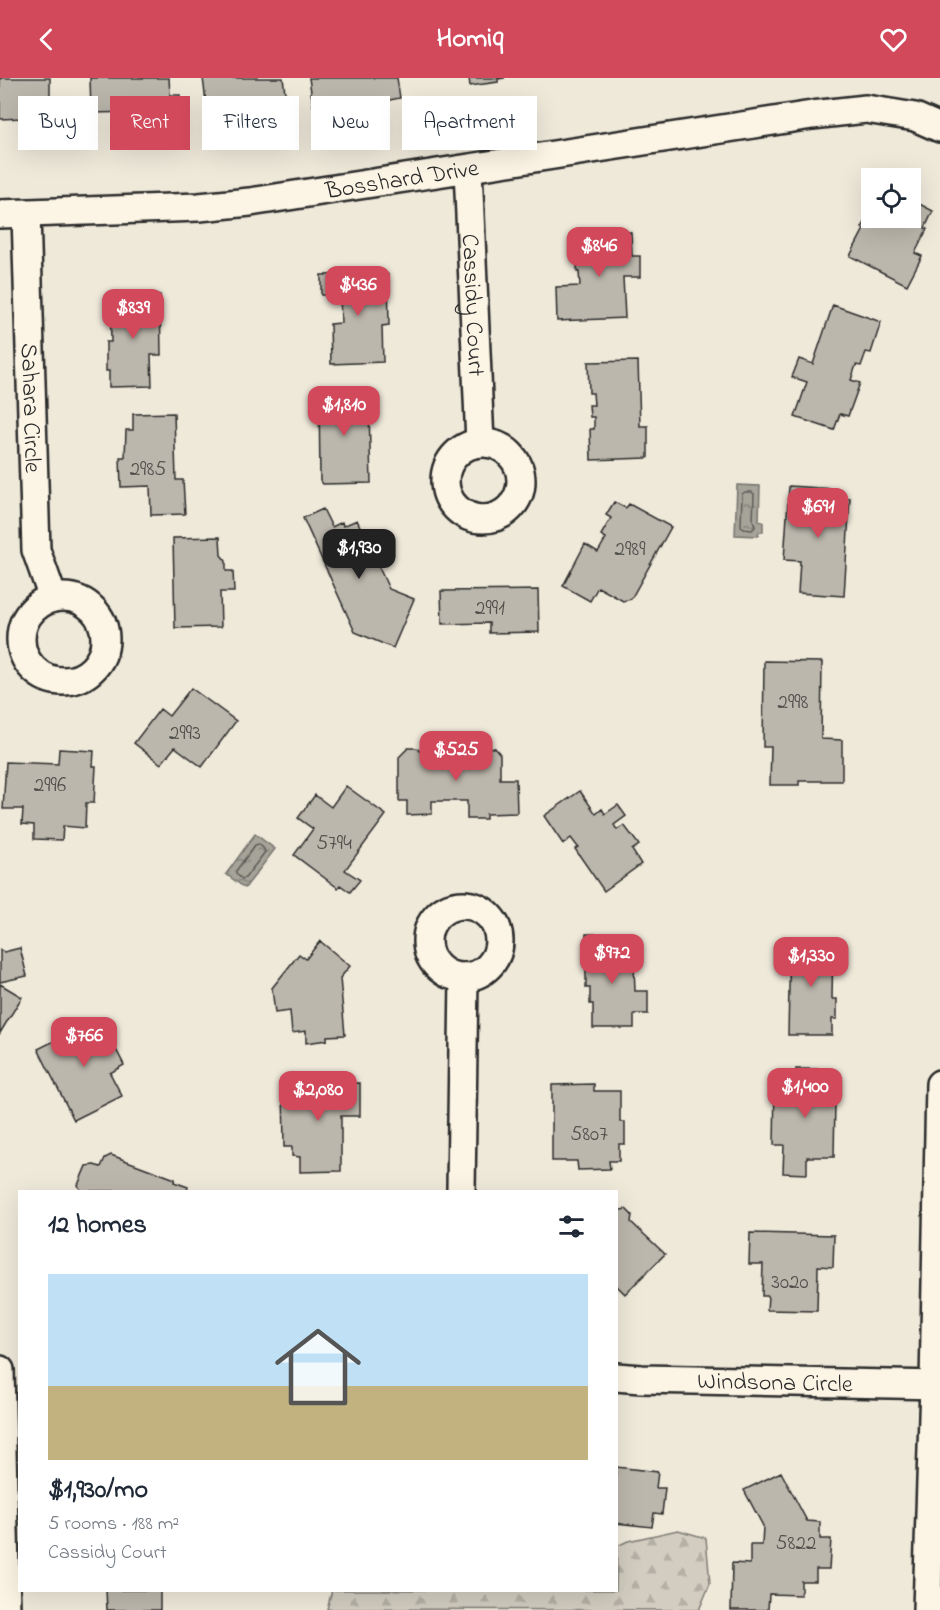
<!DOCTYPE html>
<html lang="en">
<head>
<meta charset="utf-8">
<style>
	:root { --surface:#fff; --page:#f6f6f7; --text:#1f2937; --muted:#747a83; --accent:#d1495b }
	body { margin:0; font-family:"Indie Flower",sans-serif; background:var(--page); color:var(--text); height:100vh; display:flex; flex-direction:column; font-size:22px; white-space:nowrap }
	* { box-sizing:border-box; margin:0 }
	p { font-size:20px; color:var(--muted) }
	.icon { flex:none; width:33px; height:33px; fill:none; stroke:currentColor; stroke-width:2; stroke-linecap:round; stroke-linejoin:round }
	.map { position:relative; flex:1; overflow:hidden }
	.side { position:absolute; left:18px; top:1112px; width:600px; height:402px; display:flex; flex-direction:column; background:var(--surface); border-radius:0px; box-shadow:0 6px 24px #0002 }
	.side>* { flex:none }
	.guide { position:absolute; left:18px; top:18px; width:600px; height:54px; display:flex; gap:12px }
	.buttons { position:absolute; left:861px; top:90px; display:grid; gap:12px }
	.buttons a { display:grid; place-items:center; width:60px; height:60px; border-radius:0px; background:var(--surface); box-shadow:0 6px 24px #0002; font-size:30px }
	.price { position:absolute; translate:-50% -51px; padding:0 14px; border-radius:12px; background:var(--accent); color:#fff; font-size:20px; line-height:39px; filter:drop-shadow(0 2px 3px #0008) }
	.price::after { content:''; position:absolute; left:50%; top:36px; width:18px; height:14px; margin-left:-9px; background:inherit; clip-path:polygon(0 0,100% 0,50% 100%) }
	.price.selected { background:#222; color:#fff }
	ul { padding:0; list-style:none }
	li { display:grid; align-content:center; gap:12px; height:318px; padding:0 30px }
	li span { display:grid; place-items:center; height:186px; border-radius:0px; color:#555 }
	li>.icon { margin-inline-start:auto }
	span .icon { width:108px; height:108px; fill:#fffc; stroke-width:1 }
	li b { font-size:26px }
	h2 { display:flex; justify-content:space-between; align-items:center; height:72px; padding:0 30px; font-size:26px }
	.pill { padding:0 21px; border-radius:0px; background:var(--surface); box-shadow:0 6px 24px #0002; font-size:21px; line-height:54px }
	.pill.selected { background:var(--accent); color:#fff }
	header { display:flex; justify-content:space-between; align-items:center; height:78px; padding:0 30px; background:var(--accent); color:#fff; font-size:27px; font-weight:700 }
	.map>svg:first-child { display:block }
	.forest { fill:url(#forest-firs); stroke:#7e7c76; stroke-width:1.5 }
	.water { fill:url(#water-ripples); stroke:#75736d; stroke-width:1.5 }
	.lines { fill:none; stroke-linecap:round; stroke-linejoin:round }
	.shore { stroke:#5c5b57; stroke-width:1.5 }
	.building { fill:#bcb7ac; stroke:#2b2b2b; stroke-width:1.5 }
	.minor-casing { stroke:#2b2b2b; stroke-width:32 }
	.minor { stroke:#fcf5e5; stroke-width:27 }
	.labels { text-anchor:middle; stroke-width:6; stroke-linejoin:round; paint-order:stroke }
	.number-label { font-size:21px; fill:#4f4e4b }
	.street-label { font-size:24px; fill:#2b2b2b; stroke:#fcf5e5 }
</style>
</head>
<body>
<header><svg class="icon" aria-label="back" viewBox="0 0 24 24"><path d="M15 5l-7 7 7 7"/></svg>Homiq<svg class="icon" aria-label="heart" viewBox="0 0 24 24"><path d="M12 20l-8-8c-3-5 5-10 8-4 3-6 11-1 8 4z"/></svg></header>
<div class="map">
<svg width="940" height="1532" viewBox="0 0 940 1532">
	<defs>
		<pattern id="forest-firs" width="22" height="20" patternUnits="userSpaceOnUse" patternTransform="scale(1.5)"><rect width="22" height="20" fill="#d2cdc0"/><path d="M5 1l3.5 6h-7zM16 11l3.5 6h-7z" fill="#b4b0a5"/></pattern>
		<pattern id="water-ripples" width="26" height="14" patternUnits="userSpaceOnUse" patternTransform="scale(1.5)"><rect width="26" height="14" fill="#a6a399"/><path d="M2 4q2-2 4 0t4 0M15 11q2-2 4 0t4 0" fill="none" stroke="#87857d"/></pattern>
	</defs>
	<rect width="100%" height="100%" fill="#efe9da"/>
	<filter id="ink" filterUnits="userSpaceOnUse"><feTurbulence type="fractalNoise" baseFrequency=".0167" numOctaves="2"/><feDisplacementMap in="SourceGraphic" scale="12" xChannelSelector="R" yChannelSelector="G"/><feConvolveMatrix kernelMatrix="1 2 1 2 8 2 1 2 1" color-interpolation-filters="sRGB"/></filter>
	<g filter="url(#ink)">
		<path class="forest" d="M678,1452L706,1460L710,1506L699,1532L327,1531L332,1512H616L617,1468L628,1463Z"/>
		<path class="water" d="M737,407L760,408L759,443L763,444V454H759L758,458L735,457Z
			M255,756L275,771L245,810L226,796Z"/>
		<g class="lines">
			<path class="shore" d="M745,414H752L754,416L753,442L755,449L752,452L744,451L741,449L742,416Z
				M259,766L264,771L265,774L245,800L242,801L236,796V793L255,767Z"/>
		</g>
		<path class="building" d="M0,0H50V20L64,19L65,49L24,50V40L0,41Z
			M90,0H169L170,17H180V47L137,48L136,34L91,35Z
			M203,0H283L288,36L255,40L254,32L213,36L212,23L206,24Z
			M309,0H397L400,20L370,26L354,27V25L313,28Z
			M469,0H505L498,1V4L470,8Z
			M910,121L933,133L925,150L927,151L915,175L922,178L907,207L850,178L864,151L862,150L872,131V140H910Z
			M631,154L632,178H640V199H623L625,240L557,243L556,209L580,208L579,194H577L578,155Z
			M388,196L389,247L382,248L383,284L331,286L330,246L341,245L340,217H321V197Z
			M160,217L161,277H151L152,308L109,309V293H106V264H111L110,218Z
			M833,227L881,244L871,275L866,274L861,288L856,287L851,302L860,305L848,338L840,336L834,352L795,339L807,304L792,299L799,281L813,286Z
			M638,283L640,348H648V380L591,382L590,351H594V339H590L589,327H594L593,315H589L588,284Z
			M319,311H356L365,320V333H369L371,405L323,406L320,402Z
			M174,335L176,402H183L185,436L151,437L150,408L121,409L120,379H125L126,352H133V336Z
			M789,408L835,411L834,419L850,420L844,518L798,515L800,483L784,482Z
			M614,424L626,430L629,426L671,449L631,521L623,523L598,509L590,523L563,508L585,466L598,474L606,460L601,457L611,440L606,437Z
			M323,431L332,449L342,444L343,448L357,442L389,511L414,521L393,570L355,554L303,440Z
			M220,459L221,477L226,483V493H233L234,514H220L221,549L175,550L173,460Z
			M538,512L539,554L489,555V545L442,546L441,513Z
			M764,583L822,584L821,661L842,662V703H799V707H770L771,669H763Z
			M191,610L236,643L202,689L175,669L161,686L134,665L160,631L169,638Z
			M483,669L495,670L500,676V701H516L517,735L486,736V741H467V723H432V736L407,737V723H399V679L408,670H417L422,675H478Z
			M59,671L94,673L93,688H96L94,725H86L85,750L63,748L62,762L34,761V747L22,746L23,731H3L6,684L58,686Z
			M346,708L386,737L345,792L360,802L350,814L340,807L338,810L294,777L313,751L298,740L315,717L331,729Z
			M580,713L596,736L602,731L605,736L618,727L626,738L614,747L617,752L624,747L639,767L632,772L641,786L604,813L575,771L578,769L571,760L563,766L544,738Z
			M586,856H618V887H634L635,913H648V936H634V950H593V926H590V910H586Z
			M790,862L833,863L832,921H837V941H832V957H788Z
			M320,863L350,888L340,900L345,957L327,958V962L306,965V953L292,955L290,933L275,935L272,910L299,876L306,881Z
			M20,870L27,898L0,904V872L4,874Z
			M0,906L22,919L0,955Z
			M100,940L124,987L110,995L122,1018L74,1042L38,971Z
			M796,991H829L828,1017L835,1023L834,1079H807V1096L783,1095L784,1067H774L775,1006H795Z
			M360,1005V1038H341V1093L300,1094V1079L292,1078V1069H284L283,1006Z
			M594,1006V1013H620V1044H625V1066H619V1083H609L610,1091L578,1092L577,1083H552V1007Z
			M111,1077L175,1101L174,1104L188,1109L187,1113H81L78,1107L86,1088L94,1087L101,1089L105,1080Z
			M626,1131L632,1137L631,1144L665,1176L625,1216L616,1207V1133Z
			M750,1155L834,1157L833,1189L818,1188L817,1233L767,1232L768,1218H762L763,1186H749Z
			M616,1389L658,1394L656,1410H665L662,1436L654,1435L652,1449L616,1445Z
			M781,1394L807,1443L820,1444V1461H831L829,1491H816V1503H801V1517L769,1516L768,1532H731L732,1485L750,1486V1467H762L763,1448L744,1412Z
			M106,1512H163L160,1514V1532H107Z"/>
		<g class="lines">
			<g class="minor-casing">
				<g id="minor">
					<path id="s1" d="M468,91L480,365"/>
					<path id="s2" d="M0,136L199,129L250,124L812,37L866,31L915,39L940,50"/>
					<path id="s3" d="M26,136L36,472L53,520"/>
					<circle cx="483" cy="403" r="38"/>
					<circle cx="63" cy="561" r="42"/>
					<circle cx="463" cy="863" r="36"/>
					<path d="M461,1113L464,899"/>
					<path d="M0,1292L6,1532"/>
					<path id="s4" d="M616,1299L641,1301L940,1307"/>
					<path d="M927,1532L934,1306L940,1006"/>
				</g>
			</g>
			<use href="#minor" class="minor"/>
		</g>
	</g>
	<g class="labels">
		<g class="number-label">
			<text x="148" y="397">2985</text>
			<text x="630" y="477">2989</text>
			<text x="490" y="536">2991</text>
			<text x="793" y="630">2998</text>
			<text x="185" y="661">2993</text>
			<text x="50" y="713">2996</text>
			<text x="334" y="771">5794</text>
			<text x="589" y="1062">5807</text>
			<text x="790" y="1210">3020</text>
			<text x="796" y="1471">5822</text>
		</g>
		<g class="street-label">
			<text dy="8" stroke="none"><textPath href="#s2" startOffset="404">Bosshard Drive</textPath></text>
			<text dy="8" stroke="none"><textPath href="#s1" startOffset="136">Cassidy Court</textPath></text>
			<text dy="8" stroke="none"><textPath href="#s3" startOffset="194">Sahara Circle</textPath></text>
			<text dy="8" stroke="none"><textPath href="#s4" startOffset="159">Windsona Circle</textPath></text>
		</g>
	</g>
</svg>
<div class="buttons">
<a><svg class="icon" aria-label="locate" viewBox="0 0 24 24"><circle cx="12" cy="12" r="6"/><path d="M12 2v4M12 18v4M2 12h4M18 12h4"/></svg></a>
</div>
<b class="price" style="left:599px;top:200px">$846</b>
<b class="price" style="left:358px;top:239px">$436</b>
<b class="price" style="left:133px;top:262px">$839</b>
<b class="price" style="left:344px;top:359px">$1,810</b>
<b class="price" style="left:818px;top:461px">$691</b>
<b class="price selected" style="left:359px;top:502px">$1,930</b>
<b class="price" style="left:456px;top:704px">$525</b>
<b class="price" style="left:612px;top:907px">$972</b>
<b class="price" style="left:811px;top:910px">$1,330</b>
<b class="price" style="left:84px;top:990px">$766</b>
<b class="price" style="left:805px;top:1041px">$1,400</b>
<b class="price" style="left:318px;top:1044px">$2,080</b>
<div class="guide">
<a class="pill">Buy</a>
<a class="pill selected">Rent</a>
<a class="pill">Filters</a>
<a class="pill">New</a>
<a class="pill">Apartment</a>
</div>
<section class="side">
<h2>12 homes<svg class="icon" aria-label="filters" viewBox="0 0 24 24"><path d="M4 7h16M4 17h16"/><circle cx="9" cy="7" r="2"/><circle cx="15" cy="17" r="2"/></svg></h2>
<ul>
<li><span style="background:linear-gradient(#bfe0f5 60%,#c2b280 0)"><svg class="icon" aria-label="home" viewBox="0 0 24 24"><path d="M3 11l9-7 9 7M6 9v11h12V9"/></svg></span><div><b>$1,930/mo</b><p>5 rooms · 188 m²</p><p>Cassidy Court</p></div></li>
</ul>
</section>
</div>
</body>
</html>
